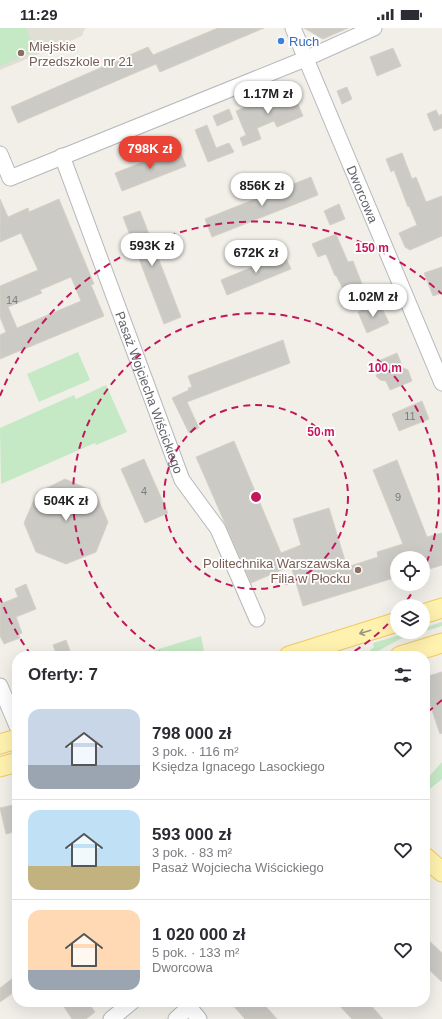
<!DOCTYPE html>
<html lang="pl">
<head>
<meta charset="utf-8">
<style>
	:root { --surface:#fff; --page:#f7f7f7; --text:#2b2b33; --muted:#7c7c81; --line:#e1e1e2; --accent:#ea4335 }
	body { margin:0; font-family:Helvetica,sans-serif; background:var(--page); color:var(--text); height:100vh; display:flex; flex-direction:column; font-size:15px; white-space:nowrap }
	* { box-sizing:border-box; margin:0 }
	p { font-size:13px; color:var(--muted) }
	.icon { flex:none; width:22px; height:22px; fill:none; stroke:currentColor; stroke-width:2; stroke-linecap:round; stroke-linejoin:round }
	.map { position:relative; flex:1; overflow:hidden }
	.drawer { position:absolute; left:12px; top:623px; width:418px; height:356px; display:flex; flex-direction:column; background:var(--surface); border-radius:16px; box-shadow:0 4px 16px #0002 }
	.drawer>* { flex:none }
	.tools { position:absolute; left:390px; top:523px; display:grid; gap:8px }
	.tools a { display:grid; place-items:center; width:40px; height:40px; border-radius:50%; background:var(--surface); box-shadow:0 4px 16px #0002; font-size:20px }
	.price { position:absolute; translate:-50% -34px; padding:0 9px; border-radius:14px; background:#fff; color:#222; font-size:13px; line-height:26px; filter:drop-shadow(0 1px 2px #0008) }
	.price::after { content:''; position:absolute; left:50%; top:24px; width:12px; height:9px; margin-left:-6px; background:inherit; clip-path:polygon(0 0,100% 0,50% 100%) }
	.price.selected { background:var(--accent); color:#fff }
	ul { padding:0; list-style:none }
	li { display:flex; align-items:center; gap:12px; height:100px; padding:0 16px }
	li+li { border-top:1px solid var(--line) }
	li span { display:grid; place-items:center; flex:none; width:112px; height:80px; border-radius:12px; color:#555 }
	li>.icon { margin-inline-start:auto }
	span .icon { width:48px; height:48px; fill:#fffc; stroke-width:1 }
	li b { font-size:17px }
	h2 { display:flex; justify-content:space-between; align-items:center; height:48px; padding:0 16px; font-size:17px }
	.status { display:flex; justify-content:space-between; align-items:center; height:28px; padding:0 20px; background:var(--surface); direction:ltr }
	.status svg { height:11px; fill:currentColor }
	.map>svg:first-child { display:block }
	.education { fill:#e1ded6 }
	.green { fill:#c5e8c5 }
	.building { fill:#cccac5; stroke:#d6d1c6; fill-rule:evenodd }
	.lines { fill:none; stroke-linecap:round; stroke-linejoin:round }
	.minor-casing { stroke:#b5b8bc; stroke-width:17 }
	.major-casing { stroke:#f2c960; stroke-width:21 }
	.minor { stroke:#fff; stroke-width:15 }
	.major { stroke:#fff2af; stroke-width:19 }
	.oneway { stroke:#979581 }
	.ring { fill:none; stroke:#c2185b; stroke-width:2; stroke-dasharray:7 5 }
	.shop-dot { fill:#3f7fe0; stroke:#fff; stroke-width:1.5 }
	.education-dot { fill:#8d6e63; stroke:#fff; stroke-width:1.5 }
	.labels { text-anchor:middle; stroke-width:3.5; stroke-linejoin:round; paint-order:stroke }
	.number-label { font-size:11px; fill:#7a7d7f }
	.shop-label { font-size:13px; fill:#366cbe; stroke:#fff; text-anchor:start }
	.education-label { font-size:13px; fill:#785e54; stroke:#fff; text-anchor:start }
	.street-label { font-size:13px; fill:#5f6368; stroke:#fff }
	.centre { fill:#c2185b; stroke:#fff; stroke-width:2 }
	.ring-label { font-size:12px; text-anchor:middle; font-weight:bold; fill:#c2185b; stroke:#fff; stroke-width:3.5; stroke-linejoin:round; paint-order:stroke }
</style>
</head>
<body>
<div class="status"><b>11:29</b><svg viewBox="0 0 49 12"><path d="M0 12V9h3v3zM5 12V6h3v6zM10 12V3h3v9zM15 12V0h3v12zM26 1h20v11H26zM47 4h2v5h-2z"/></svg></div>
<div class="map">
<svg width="442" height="991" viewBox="0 0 442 991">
	<rect width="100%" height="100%" fill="#f1efe8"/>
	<path class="education" d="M0,0H85L82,8L0,42Z"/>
	<path class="green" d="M0,0H26L36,23L0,38Z
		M78,324L90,352L39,374L27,346Z
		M106,357L127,404L96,417L95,415L1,456L0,400L74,367L76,371Z
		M442,594V598L400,611L378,623L364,628L374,619L373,615L410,604H423V600Z
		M201,608L205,628H136Z
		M442,734V751L425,765V753Z"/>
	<path class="building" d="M218,0H264L160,44L156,36L18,95L11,79L148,19L153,27Z
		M304,0H348L323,11Z
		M393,20L401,38L377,48L370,29Z
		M347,59L352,71L342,76L337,63Z
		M286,62L288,67L293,65L303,88L277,99L274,93L257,100L261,111L243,118L240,110L246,107L236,83Z
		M229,81L233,91L217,98L213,88Z
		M436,82L439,88L442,86V100L434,103L427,86Z
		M207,97L216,120L229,115L234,124L208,134L195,102Z
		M179,120L186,138L122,163L115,145Z
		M402,125L412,151L416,149L426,174L442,168V208L410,222L405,219L399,205L417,197L409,178L408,179L394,142L391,144L386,131Z
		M311,149L318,167L212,209L205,191Z
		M0,171L8,189L28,180L29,184L59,171L94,256L91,257L104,288L0,331V307L6,304L0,289V258L38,242L21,205L0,214ZM71,249L81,273L17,300L8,279L42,265L40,262Z
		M339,176L345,191L330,197L324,183Z
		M140,183L181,289L164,296L123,189Z
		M336,206L348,234L353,233L362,256L344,263L336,247L335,248L326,226L318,229L312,216Z
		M284,226L291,241L227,267L221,252Z
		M442,239V265L433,268L424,245Z
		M379,274L389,295L367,305L358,284Z
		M283,312L290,335L187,374L199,400L189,405L172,370L189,362L188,360L192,359L188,348Z
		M397,325L403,340L408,342L412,353L390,362L386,353L380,352L376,348L379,341L376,334Z
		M422,373L429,391L399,403L392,386Z
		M234,413L281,525L301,517L293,491L329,480L347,539L378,529L377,524L403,516L373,442L397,432L427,509L442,505V537L423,543V530H397V549L303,578L291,538L251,555L196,429Z
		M144,431L168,485L145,495L121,441Z
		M65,451L95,464L108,494L96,524L66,536L36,524L24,495L37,465Z
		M26,556L36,581L16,589L22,605L19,606L20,610L4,616L0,608V576L18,569L15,561Z
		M66,612L72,628H57L53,617Z
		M442,644V705L440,706L425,661V649Z
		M17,776V803L6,806L0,780Z
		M425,909L442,925V954L425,938Z
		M17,947V962L0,974V960Z
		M61,974H88L95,984L86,991H72Z
		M230,974H262L277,991H245Z
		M336,974H368L383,991H352Z"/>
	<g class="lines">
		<g class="minor-casing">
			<g id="minor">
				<path id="s1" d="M293,0L442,355"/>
				<path d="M0,126L10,150L305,31L374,0"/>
				<path id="s2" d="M62,128L182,452L218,501L257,591"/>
				<path d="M0,658L17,698"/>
				<path d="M185,974L199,991"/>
				<path d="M111,991L132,974"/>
				<path d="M176,991L189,979"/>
			</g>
		</g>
		<g class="major-casing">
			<path id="major" d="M423,586L442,580
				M289,628L397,594
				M400,628L442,615
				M0,716L17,711
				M0,739L17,734
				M425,829L442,844"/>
		</g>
		<use href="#minor" class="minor"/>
		<use href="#major" class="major"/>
	</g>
	<defs><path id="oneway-shaft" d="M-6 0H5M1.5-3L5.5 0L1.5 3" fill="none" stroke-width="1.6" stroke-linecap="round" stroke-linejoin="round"/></defs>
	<use class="oneway" href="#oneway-shaft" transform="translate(365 604) rotate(163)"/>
	<g class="ring">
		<circle cx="256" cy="469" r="92"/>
		<path d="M417 556A183 183 0 0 1 403 578M396 587A183 183 0 0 1 348 627M165 627A183 183 0 1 1 423 543"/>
		<path d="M442 672A275 275 0 0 1 425 686M31 627A275 275 0 0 1 0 570M0 368A275 275 0 0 1 442 266"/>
	</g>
	<circle class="shop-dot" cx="281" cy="13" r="4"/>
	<g class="education-dot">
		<circle cx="21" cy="25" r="4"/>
		<circle cx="358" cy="542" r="4"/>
	</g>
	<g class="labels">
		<g class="number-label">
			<text x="12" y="276">14</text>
			<text x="410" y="392">11</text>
			<text x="144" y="467">4</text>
			<text x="398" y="473">9</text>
		</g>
		<g class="shop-label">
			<text x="289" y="18">Ruch</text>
		</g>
		<g class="education-label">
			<text x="29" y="23">Miejskie<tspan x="29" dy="15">Przedszkole nr 21</tspan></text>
			<text x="350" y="540" text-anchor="end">Politechnika Warszawska<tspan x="350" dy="15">Filia w Płocku</tspan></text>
		</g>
		<g class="street-label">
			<text dy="5" stroke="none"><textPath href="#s1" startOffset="180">Dworcowa</textPath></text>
			<text dy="5" stroke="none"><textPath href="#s2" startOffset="252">Pasaż Wojciecha Wiścickiego</textPath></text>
		</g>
	</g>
	<circle cx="256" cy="469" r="6" class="centre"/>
	<g class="ring-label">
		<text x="372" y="224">150 m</text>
		<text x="385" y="344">100 m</text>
		<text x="321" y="408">50 m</text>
	</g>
</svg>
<div class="tools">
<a><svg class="icon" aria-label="locate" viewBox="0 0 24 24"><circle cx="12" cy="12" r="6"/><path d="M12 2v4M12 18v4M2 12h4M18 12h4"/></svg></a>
<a><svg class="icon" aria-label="layers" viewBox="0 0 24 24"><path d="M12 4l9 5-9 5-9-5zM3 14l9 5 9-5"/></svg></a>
</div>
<b class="price" style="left:268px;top:87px">1.17M zł</b>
<b class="price selected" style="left:150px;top:142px">798K zł</b>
<b class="price" style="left:262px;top:179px">856K zł</b>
<b class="price" style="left:152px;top:239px">593K zł</b>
<b class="price" style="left:256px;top:246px">672K zł</b>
<b class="price" style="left:373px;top:290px">1.02M zł</b>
<b class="price" style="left:66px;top:494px">504K zł</b>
<section class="drawer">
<h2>Oferty: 7<svg class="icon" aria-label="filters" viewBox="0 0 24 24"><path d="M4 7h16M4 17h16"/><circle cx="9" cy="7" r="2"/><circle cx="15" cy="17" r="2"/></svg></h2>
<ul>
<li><span style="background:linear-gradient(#c9d6e8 70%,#9aa5b1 0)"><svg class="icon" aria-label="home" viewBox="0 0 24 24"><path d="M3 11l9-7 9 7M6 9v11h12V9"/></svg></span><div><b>798 000 zł</b><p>3 pok. · 116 m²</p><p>Księdza Ignacego Lasockiego</p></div><svg class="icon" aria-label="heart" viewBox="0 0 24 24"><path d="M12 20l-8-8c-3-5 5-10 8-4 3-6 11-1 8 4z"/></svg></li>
<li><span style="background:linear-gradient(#bfe0f5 70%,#c2b280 0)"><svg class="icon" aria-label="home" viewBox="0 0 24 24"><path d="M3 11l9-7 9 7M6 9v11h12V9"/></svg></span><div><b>593 000 zł</b><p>3 pok. · 83 m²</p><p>Pasaż Wojciecha Wiścickiego</p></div><svg class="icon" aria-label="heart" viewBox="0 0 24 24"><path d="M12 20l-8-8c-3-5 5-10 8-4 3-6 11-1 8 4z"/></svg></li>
<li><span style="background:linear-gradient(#ffd9b3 75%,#9aa5b1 0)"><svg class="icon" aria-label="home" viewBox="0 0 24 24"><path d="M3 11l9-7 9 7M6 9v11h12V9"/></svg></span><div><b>1 020 000 zł</b><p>5 pok. · 133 m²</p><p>Dworcowa</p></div><svg class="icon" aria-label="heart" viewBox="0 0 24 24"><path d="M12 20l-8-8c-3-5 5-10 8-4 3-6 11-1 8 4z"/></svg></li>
</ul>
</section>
</div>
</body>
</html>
